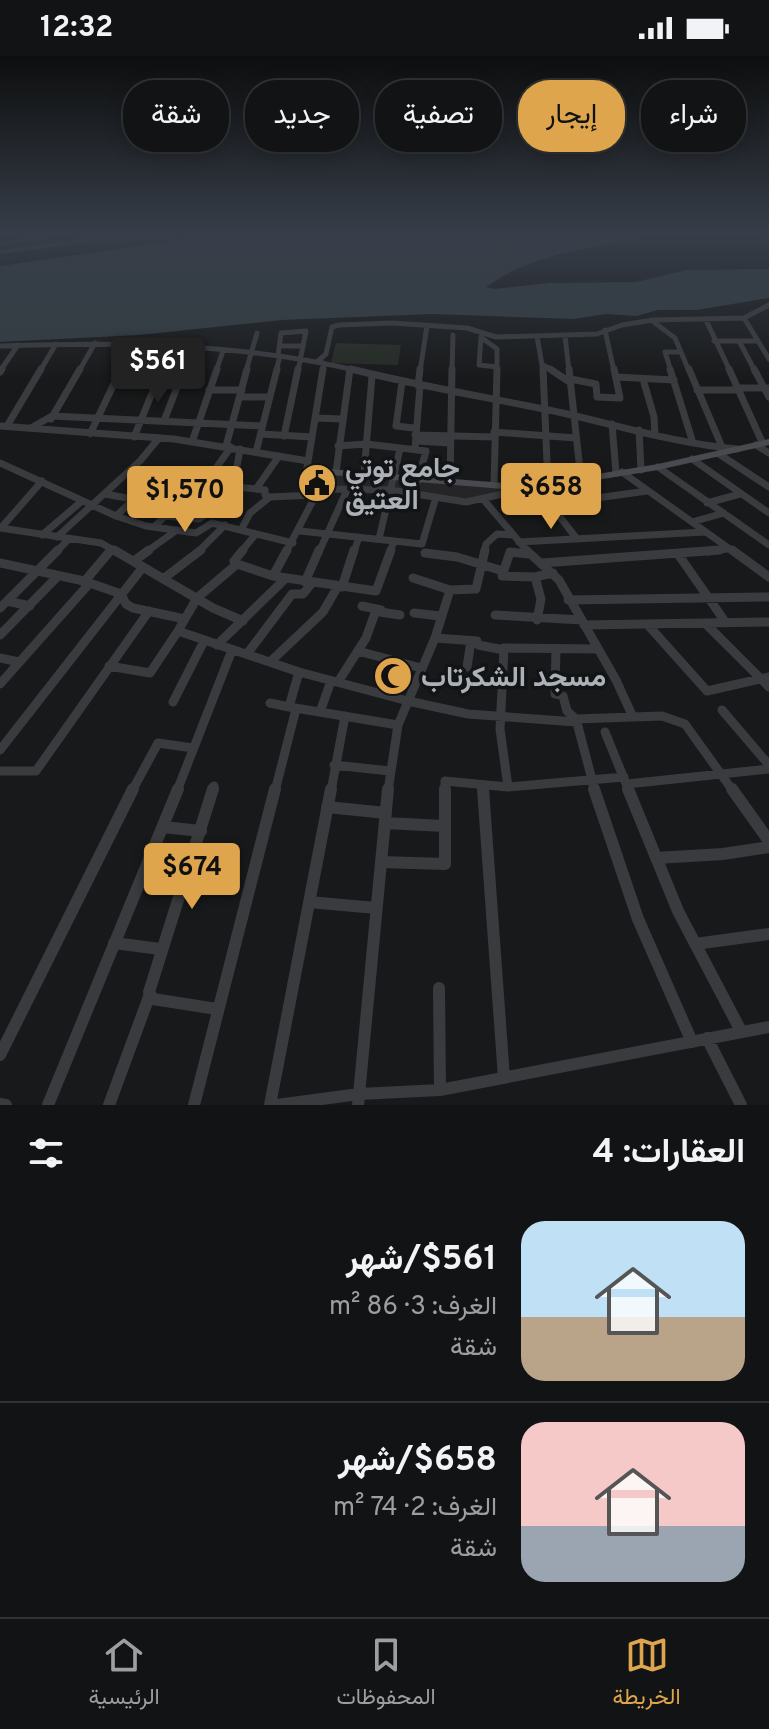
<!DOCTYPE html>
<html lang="ar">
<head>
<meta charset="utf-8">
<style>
	:root { --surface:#121314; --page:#1b1c1d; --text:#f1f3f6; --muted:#9c9ea0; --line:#313234; --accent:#dfa54c }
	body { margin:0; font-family:Overpass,Vazirmatn,sans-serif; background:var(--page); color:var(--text); direction:rtl; height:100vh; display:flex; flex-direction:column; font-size:30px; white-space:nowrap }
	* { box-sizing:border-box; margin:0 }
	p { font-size:26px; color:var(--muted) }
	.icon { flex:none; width:44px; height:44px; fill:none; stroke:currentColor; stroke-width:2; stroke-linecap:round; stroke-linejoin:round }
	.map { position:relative; height:1049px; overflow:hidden; direction:ltr }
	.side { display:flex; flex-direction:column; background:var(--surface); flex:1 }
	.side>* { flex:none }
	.banner { position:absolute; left:24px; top:24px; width:722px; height:72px; direction:rtl; display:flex; gap:16px }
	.price { position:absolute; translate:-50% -68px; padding:0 18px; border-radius:8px; background:var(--accent); color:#111; font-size:26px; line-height:52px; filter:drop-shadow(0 2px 4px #0008) }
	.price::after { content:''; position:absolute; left:50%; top:48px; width:24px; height:18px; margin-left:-12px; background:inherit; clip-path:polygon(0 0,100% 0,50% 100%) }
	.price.on { background:#222; color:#fff }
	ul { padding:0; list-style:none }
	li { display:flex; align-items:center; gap:24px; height:200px; padding:0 24px }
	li+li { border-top:2px solid var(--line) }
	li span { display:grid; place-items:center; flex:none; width:224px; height:160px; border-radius:24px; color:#555 }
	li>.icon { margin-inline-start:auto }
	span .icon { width:96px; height:96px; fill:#fffc; stroke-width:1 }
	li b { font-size:34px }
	h2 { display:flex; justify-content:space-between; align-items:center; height:96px; padding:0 24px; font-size:34px }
	.tag { padding:0 28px; border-radius:32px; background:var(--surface); box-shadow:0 4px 20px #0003,0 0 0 2px var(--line); font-size:28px; line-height:72px }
	.tag.on { background:var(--accent); color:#111 }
	.status { display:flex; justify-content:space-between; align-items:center; height:56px; padding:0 40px; background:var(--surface); direction:ltr }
	.status svg { height:22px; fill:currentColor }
	.dock { display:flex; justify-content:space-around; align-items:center; height:112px; border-top:2px solid var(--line); background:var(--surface); font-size:22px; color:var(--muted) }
	.dock a { display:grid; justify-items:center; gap:4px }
	.dock .on { color:var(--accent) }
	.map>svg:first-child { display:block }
	.built { fill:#252527 }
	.green { fill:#252c25 }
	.water { fill:#333c42 }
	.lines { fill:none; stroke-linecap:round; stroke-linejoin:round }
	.stream { stroke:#333c42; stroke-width:2 }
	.street-far3 { stroke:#3a3b3f; stroke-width:5 }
	.street-far2 { stroke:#3a3b3f; stroke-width:7 }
	.street-far1 { stroke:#3a3b3f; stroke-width:9 }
	.street { stroke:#3a3b3f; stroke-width:12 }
	.secondary { fill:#484a4f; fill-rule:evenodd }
	.labels { text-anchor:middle; stroke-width:7; stroke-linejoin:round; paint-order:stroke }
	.poi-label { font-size:28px; font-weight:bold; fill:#acb1b8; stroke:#131415; text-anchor:start }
</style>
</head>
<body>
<div class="status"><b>12:32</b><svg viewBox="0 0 49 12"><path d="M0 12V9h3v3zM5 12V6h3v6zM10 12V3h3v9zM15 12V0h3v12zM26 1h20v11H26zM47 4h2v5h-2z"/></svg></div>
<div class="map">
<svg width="769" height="1049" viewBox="0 0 769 1049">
	<rect width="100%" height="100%" fill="#18191a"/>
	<path class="built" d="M333,417L515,431L516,436L466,445L391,434L333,433Z"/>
	<path class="green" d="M336,287L401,289L398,309L331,307Z"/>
	<path class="water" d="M132,177H660C603,191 535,195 486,231L494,233L549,227L636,226L687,214L769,213V242L697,254H658L636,260L606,258L574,263L432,258L282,264L139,279L0,286V210L215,179L96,185L0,198V194Z"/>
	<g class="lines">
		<path class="stream" d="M0,188L45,182L48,177"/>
		<path class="street-far3" d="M744,262L769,303
			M651,264L675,282L689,315
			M706,264L730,315
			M605,274L614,315
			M537,280L543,315
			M565,280L569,315
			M481,281L479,309L497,311
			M482,282L497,293V315
			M714,285H758
			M739,285L755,315
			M0,290C120,286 242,287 359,315
			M279,290H302
			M278,300L281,277L306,275L298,315
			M318,305L326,298L332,271L339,269L392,267L467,272L496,281L597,278L622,269L653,264L744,262L769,249
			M543,309L553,315
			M0,315L18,289
			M40,315L56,288
			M79,315L95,287
			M120,315L133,289
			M161,315L172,290
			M183,315L192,291
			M216,315L223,295
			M246,315L257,277
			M276,315L280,300
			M323,315L324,307
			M420,315L427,270
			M452,315L453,279
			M671,315L665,296H681"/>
		<path class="street-far2" d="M323,313L307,412L326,416
			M351,313C415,329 479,340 544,353C608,366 671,387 737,393
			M543,313L548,430
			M550,313L571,327
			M569,313L581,424
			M670,313L693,387
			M689,313L722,391
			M729,313L763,388
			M754,313L769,341
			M0,316L2,313
			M616,321L674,324
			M571,323L596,328L597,341L620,342L614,313
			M643,323L654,361L655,378
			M402,326L396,370L414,372
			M418,330L420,313
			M737,332H768
			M209,334H242
			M697,334H736
			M240,341H270
			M315,362L342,363
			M51,363L80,313
			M164,365L184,313
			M612,368L616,417
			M0,370L174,383L308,405
			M7,370L41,313
			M31,372L52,360L262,370
			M639,374L641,414
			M494,376L576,382
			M90,378L121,313
			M261,378L312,381
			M415,379L494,381
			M284,380L298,313
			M134,381L162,313
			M416,385L450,387
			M192,386L217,313
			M756,389L769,397
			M226,390L247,313
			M338,390L366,388L426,395L414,438
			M415,393L420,330
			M256,396L277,313
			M719,398L769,431
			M692,403L769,457
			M0,407L116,460L146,470L196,477L212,467L293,487
			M658,411L769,489
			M336,416L350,313
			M622,416L734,496
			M364,417L372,320
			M450,425L452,313
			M574,426L586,442
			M494,429L497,313
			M228,430L265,434V439L270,441L315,439
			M201,433L231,391
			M256,433L279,400
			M105,438L132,443
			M483,443L528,496
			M707,447L740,438
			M550,448L577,483
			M533,451L647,435
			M116,460L158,421
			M162,460L199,463L211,454L225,433
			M692,466L724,457
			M154,471L192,433H226L236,416L240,393
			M0,472L101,487L117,496
			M1,472L42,425
			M242,472L250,457L270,441
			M300,475L422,488L436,441
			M42,479L82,445
			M57,481L140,405L159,382
			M379,483L400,393
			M519,486L705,476
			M56,496L69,483
			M109,496L112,493
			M146,496L177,474
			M198,496L225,469
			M241,496L255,479
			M286,496L319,433L390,434L466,446L530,432
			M319,496L347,434
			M354,496L359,481
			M390,496L394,485
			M484,496L486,488L497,478L513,479
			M510,496H513
			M708,496L727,493"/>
		<path class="street-far1" d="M114,494L213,552L243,565
			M526,494L559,524L616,624L632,659
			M732,494L769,521
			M425,497L457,501L503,515
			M529,498L510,496L502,520L535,521L553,517
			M678,498L726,567
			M134,505L149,494
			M0,507L84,525L121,538L126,548L133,552L185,563
			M542,507L720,494
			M237,508L197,542L178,575L299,616L408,645L468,658L576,666
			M237,508L273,520L376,535L391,494
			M237,508L234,505L243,494
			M273,520L287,494
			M535,521L541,543L537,564
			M413,522L450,534L476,533L485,494
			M163,523L201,494
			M84,526L111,494
			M305,526L319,494
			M342,531L354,494
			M568,544L769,541
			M7,545L30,550
			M0,552L58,494
			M380,556L400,559
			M414,557L440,560
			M495,559L582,564
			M705,567L769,631
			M647,568L707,635L769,621
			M584,569L769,566
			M0,579L58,520
			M435,582L477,585L478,589L504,594
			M217,589L286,522
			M556,593L555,638L563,640L567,655L576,663
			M358,595L421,612
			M247,598L292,538H303L312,527
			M0,602L19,606
			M270,606L323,556L338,530
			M109,610L150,617L178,575
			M467,611L471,585
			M299,616L289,651L398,669
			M338,626L366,582L375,557L381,554L362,550
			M0,628L88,529
			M173,646L204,585
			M270,647L289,651
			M722,654L769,709
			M320,656L331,625
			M605,676L629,735
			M0,694L143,511
			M334,709L390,715
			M0,715H36L149,555
			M627,728L769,713
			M483,730V735
			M508,731L500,673L504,592L598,593
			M132,735L158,687L193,692
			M177,735L232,594
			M212,735L214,730
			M275,735L296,653
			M331,735L345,660
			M388,735L398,669L435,582L450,534
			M445,735V725L508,731L624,721
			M595,735L576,663L662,660L685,668L733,735"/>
		<path class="street" d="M213,733L149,936L153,943L217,953
			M483,733L504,1022
			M594,733L638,863L692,986
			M628,733L678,855L741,975
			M732,733L769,785
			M327,751L386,757
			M385,767L444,770
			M163,771L201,775
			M656,802L723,798L769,791
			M381,806L445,808V733
			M309,846L376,852
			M114,887L160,893
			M695,888L769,878
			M439,932L440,1034
			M707,982L741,1049
			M0,999L133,733
			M0,1048L6,1049
			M48,1049L178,733
			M109,1049L150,938
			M194,1049L275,733
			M270,1049L331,733
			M277,1049L359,1038L440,1034L769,971
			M358,1049L388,733"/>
		<path class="secondary" d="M769,383V389L658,414L530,435L331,419L329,420L327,435H321L319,418L330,413L530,429L658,408Z"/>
	</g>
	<linearGradient id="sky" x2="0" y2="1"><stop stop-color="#0d0e0e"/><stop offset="0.55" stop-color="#373e49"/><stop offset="1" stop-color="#373e49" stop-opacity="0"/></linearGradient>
	<rect width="769" height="324" fill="url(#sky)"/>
	<defs>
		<g id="civic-disc" transform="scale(2)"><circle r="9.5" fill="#dfa54c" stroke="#131415"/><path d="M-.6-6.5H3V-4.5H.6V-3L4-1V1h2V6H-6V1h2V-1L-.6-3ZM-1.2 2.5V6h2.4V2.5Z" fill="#111"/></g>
		<g id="mosque-disc" transform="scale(2)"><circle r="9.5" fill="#dfa54c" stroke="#131415"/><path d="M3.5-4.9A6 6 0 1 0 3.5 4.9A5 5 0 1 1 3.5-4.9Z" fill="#111"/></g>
	</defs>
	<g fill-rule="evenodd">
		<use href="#civic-disc" x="317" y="427"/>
		<use href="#mosque-disc" x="393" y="620"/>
	</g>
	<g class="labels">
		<g class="poi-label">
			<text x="345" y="421">جامع توتي<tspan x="345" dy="32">العتيق</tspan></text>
			<text x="421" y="630">مسجد الشكرتاب</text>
		</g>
	</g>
</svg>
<b class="price on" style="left:158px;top:349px">$561</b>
<b class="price" style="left:551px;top:475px">$658</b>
<b class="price" style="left:185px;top:478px">$1,570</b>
<b class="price" style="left:192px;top:855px">$674</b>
<div class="banner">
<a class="tag">شراء</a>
<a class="tag on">إيجار</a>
<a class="tag">تصفية</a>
<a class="tag">جديد</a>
<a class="tag">شقة</a>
</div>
</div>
<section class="side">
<h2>العقارات: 4<svg class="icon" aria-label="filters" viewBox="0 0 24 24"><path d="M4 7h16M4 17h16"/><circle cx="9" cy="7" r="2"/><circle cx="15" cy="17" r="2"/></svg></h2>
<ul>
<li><span style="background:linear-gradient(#bfe0f5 60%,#b9a48a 0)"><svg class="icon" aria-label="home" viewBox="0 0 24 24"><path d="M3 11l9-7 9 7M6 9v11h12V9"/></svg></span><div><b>$561/شهر</b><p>الغرف: 3 · 86 m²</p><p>شقة</p></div></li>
<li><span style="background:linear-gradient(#f6c9c9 65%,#9aa5b1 0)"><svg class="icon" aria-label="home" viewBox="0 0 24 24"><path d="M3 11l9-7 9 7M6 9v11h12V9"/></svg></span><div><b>$658/شهر</b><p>الغرف: 2 · 74 m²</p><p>شقة</p></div></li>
</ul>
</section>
<nav class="dock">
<a class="on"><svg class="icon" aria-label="map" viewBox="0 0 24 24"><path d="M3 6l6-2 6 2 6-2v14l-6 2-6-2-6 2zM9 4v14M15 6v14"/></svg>الخريطة</a>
<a><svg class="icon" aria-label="saved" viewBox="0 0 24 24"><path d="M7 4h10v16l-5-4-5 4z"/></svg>المحفوظات</a>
<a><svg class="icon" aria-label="home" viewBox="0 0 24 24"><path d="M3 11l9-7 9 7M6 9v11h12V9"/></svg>الرئيسية</a>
</nav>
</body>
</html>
